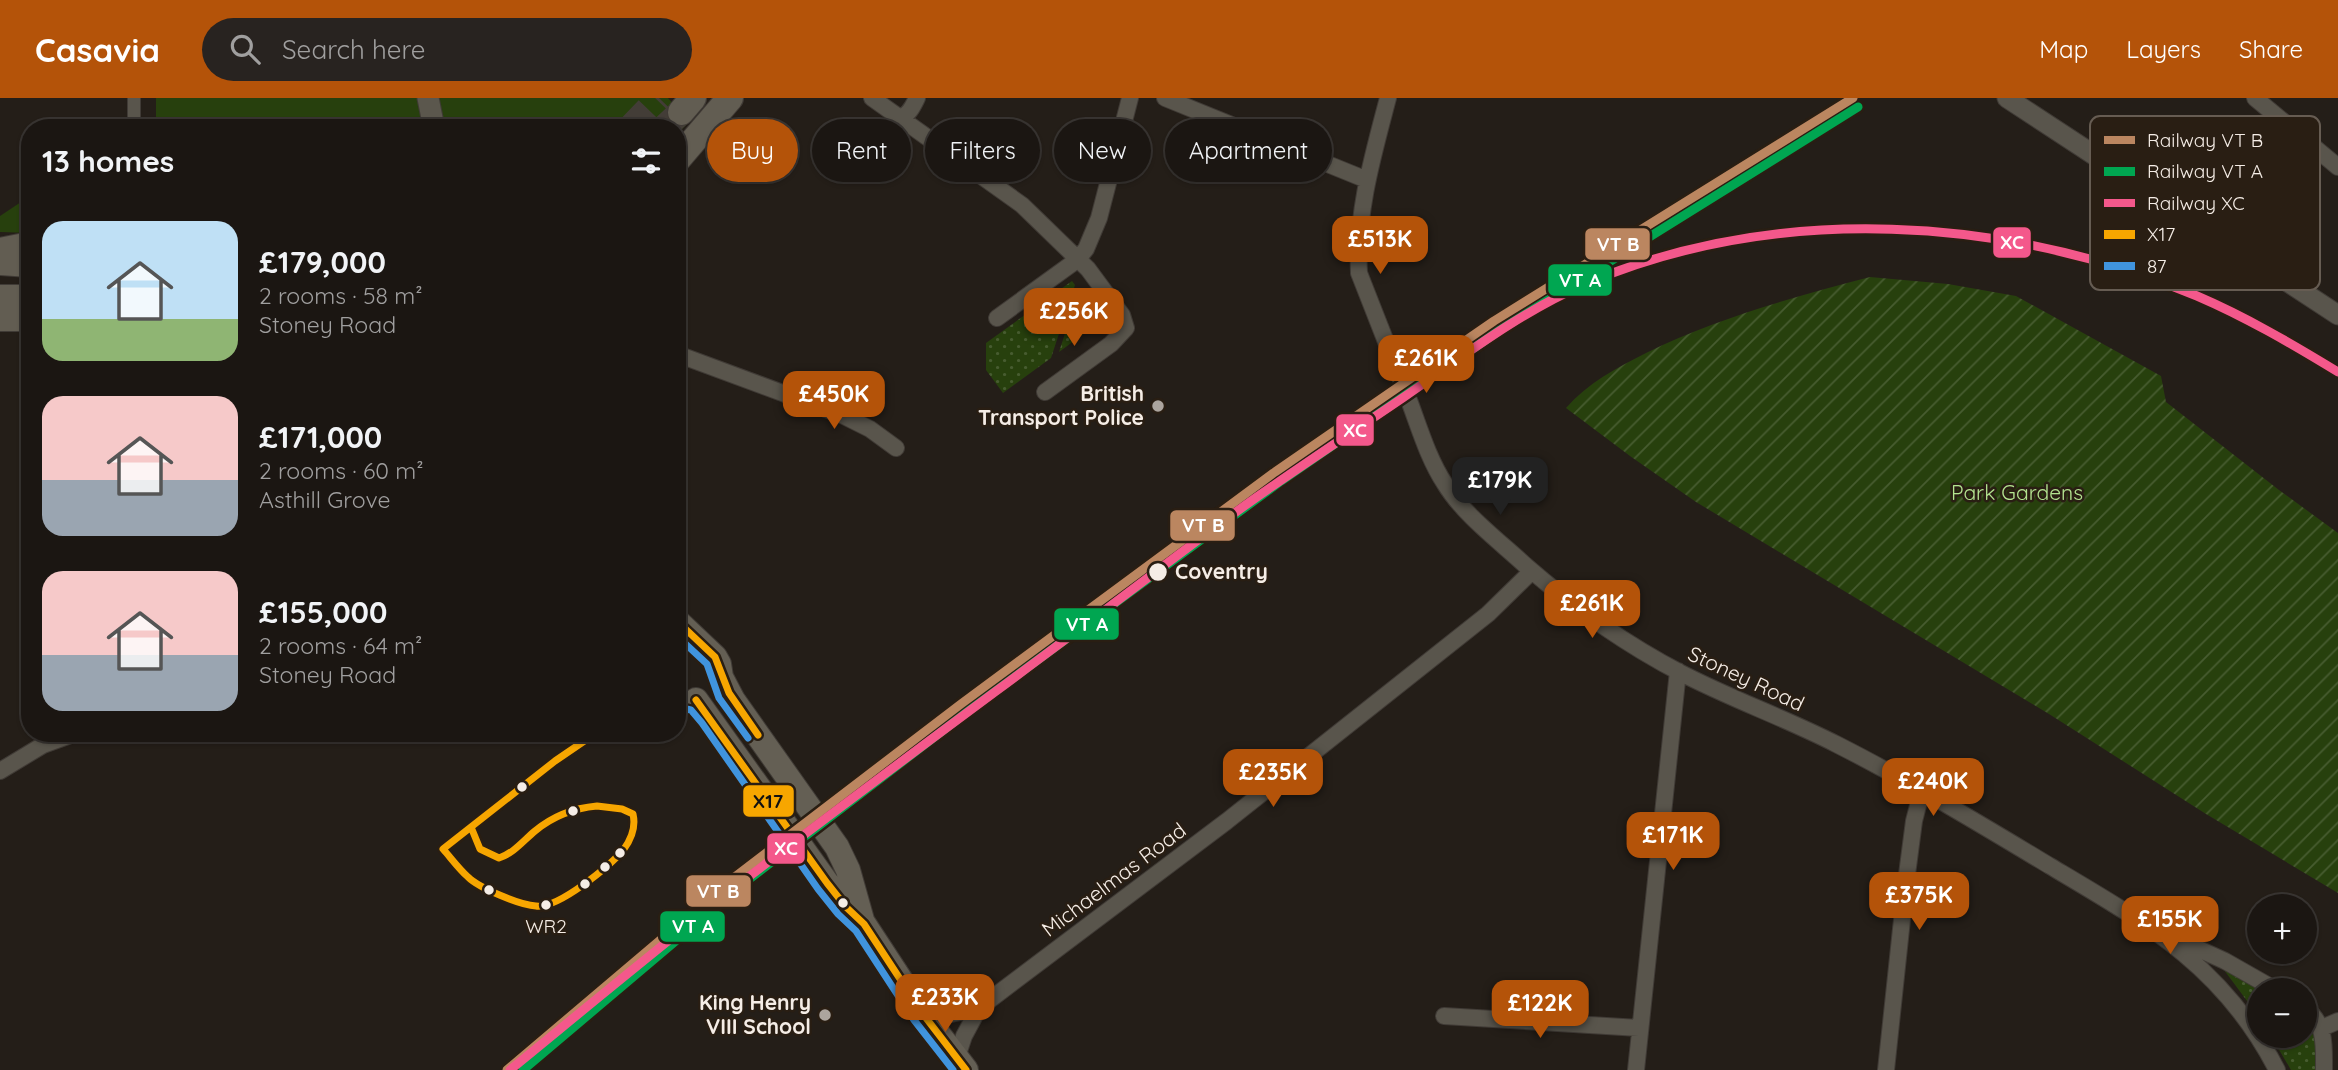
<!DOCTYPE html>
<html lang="en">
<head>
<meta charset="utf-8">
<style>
	:root { --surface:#1b1612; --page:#282320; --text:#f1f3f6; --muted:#a09f9f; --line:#393532; --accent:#b45309 }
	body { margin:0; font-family:Quicksand,sans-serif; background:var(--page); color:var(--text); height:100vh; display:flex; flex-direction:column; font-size:26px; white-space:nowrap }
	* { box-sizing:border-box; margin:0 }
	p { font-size:23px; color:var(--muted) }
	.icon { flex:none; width:38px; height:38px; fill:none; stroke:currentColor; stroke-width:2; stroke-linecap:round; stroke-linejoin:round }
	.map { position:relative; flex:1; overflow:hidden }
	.side { position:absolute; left:21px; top:21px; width:665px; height:623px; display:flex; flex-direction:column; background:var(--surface); border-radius:28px; box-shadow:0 2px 5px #0004,0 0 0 2px var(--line) }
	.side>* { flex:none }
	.hud { position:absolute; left:707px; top:21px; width:665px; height:63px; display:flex; gap:14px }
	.controls { position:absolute; left:2247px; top:796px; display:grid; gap:14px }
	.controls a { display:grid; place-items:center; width:70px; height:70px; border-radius:50%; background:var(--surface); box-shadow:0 2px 5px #0004,0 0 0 2px var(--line); font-size:35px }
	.price { position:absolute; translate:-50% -60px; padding:0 16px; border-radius:14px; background:var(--accent); color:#fff; font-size:23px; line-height:46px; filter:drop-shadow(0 2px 4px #0008) }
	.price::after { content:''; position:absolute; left:50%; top:42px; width:21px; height:16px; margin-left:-10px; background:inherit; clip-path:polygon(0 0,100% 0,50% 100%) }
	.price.current { background:#222; color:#fff }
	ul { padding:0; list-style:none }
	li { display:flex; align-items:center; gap:21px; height:175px; padding:0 21px }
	li span { display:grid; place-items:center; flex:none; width:196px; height:140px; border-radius:21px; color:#555 }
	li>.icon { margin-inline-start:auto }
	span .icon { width:84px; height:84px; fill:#fffc; stroke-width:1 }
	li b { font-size:30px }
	h2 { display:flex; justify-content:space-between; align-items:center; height:84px; padding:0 21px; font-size:30px }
	.chip { padding:0 24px; border-radius:32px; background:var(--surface); box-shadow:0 2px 5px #0004,0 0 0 2px var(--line); font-size:24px; line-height:63px }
	.chip.current { background:var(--accent); color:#fff }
	header { display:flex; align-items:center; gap:42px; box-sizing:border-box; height:98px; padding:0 35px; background:var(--accent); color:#fff }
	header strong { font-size:33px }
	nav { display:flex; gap:38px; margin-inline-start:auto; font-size:24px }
	.search { width:490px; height:63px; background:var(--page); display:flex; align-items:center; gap:18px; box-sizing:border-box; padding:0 24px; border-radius:38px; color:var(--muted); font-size:26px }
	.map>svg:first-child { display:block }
	.grass { fill:url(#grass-dots) }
	.park { fill:#27400d }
	.garden { fill:url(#garden-furrows) }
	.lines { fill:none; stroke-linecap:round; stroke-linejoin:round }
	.trunk-tunnel { stroke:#433d37; stroke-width:26; stroke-dasharray:26 13; stroke-linecap:butt }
	.pedestrian-casing { stroke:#403b36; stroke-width:14 }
	.minor-casing { stroke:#403b36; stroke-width:18 }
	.tertiary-casing { stroke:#403b36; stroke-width:21 }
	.secondary-casing { stroke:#403b36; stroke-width:23 }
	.primary-casing { stroke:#403b36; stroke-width:26 }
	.trunk-casing { stroke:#403b36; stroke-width:28 }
	.pedestrian { stroke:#59554c; stroke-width:12 }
	.minor { stroke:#59554c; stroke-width:16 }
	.tertiary { stroke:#59554c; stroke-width:19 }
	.secondary { stroke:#5b574d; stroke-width:21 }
	.primary { stroke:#645f54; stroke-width:24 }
	.trunk { stroke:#625d52; stroke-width:26 }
	.rail { stroke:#5e5a54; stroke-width:5; stroke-dasharray:12 12; stroke-linecap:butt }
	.bus-1-casing { stroke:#291e13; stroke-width:12 }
	.bus-2-casing { stroke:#291e13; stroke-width:12 }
	.bus-1 { stroke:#f7a600; stroke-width:7 }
	.bus-2 { stroke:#4094de; stroke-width:7 }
	.rail-1-casing { stroke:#291e13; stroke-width:14 }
	.rail-2-casing { stroke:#291e13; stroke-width:14 }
	.rail-3-casing { stroke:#291e13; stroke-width:14 }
	.rail-1 { stroke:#bb8660; stroke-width:9 }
	.rail-2 { stroke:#00a651; stroke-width:9 }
	.rail-3 { stroke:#f4588b; stroke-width:9 }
	.poi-dot { fill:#aca59e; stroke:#291e13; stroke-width:2.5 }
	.stop-dot { fill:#f5ede6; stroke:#291e13; stroke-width:2.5 }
	.labels { text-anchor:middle; stroke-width:5; stroke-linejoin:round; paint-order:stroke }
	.bus-label { font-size:19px; fill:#f5ede6; stroke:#291e13 }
	.poi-label { font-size:21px; font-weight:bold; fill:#f5ede6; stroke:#291e13; text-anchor:end }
	.park-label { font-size:21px; fill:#b4e490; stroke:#291e13 }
	.stop-label { font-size:21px; font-weight:bold; fill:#f5ede6; stroke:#291e13; text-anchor:start }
	.street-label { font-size:21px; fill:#f5ede6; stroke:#291e13 }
	.key { fill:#291e13; stroke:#665c52; stroke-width:2 }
	.key-label { font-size:19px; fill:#f5ede6 }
	.line-badge { stroke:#291e13; stroke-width:2.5 }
	.badge-label { font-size:19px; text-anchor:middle; font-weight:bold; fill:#fff }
	.pale-badge-label { font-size:19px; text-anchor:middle; font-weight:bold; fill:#111 }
</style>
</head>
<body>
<header>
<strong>Casavia</strong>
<div class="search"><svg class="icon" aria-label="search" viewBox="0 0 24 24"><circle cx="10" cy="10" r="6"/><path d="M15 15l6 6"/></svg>Search here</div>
<nav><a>Map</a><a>Layers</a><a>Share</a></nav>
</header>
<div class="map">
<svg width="2338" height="972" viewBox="0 0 2338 972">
	<defs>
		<pattern id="grass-dots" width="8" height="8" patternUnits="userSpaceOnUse" patternTransform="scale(1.75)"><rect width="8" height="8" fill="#27400d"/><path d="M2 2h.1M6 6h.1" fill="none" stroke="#475c30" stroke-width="1.8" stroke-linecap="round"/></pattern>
		<pattern id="garden-furrows" width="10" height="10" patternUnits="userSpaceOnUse" patternTransform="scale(1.75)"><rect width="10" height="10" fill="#27400d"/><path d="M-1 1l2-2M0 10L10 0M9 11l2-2" fill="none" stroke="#475c30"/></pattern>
	</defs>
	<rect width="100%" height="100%" fill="#241e18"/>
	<path class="grass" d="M1072,183L1075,187L1051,260L1003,295L986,272V245Z
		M1079,192L1101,223L1059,254Z
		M2221,868L2266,892H2259V919Z
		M2305,917L2314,931L2320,972H2291L2271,938H2305Z"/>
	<path class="park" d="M156,0H668L689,24L677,36V30H156Z
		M30,98V135L0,134V118Z"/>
	<path class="garden" d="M1870,179L1948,186L2016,198L2161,278L2166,304L2279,392L2338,435V795L2206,716L2049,616L1696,404L1630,358L1566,310C1588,285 1616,270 1646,255C1717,220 1794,199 1870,179Z"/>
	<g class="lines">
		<path class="trunk-tunnel" d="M630,30L659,0
			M664,30L681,14"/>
		<g class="pedestrian-casing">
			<path id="pedestrian" d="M134,21V0"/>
		</g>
		<g class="minor-casing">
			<path id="minor" d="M872,0L1022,107L1088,171L1122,217L1126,230L1111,246L1045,294
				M1165,0L1367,82
				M1388,0C1373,57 1356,115 1359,175C1376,219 1393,262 1410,305C1420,332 1429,362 1445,386C1463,416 1499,443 1525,467C1572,508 1625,546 1681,575C1731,601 1785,620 1836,646C1909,683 1980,726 2050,768C2146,825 2224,868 2277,972
				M2255,0L2338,69
				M900,20C909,17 913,8 917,0
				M997,220L1077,162L1086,151L1099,120L1130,0
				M677,256L842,317L870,331L896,350
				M0,673L43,647L76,635
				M2179,842L2225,863L2276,892
				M2305,910C2326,926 2324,947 2324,972
				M923,916H951L979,910
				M1444,918L1639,930
				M2322,930L2338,923
				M957,959L964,938L979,910L1227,723L1488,516L1532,473
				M1636,972L1678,573
				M1886,972L1906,784L1914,723L1922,692"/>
		</g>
		<g class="tertiary-casing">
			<path id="tertiary" d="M2007,0L2338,217"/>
		</g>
		<g class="secondary-casing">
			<path id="secondary" d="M428,0L434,30"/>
		</g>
		<g class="primary-casing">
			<path id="primary" d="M677,523L715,559L719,566L721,579L733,602L837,749L848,772L862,822
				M696,602L827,785L846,809L864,826L923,916L966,972"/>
		</g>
		<g class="trunk-casing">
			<path id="trunk" d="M681,14L693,0
				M677,62L730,0
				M0,153L30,147
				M0,164L30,166
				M0,200H30
				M0,220H30"/>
		</g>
		<use href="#pedestrian" class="pedestrian"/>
		<use href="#minor" class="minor"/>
		<use href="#tertiary" class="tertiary"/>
		<use href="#secondary" class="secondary"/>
		<use href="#primary" class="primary"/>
		<use href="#trunk" class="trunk"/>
		<path class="rail" d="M1502,232L1834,13"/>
		<g class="bus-1-casing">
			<path id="bus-1" d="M677,523L715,559L729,595L758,637
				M696,602L827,785L846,809L864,826L923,916L966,972
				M597,708L622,711L633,716C636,729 632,740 624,751C610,768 558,811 536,808C520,807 479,790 468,779C459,771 451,760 443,751L471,729L480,751L499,760C514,755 523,743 535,733C553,718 575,710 597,708Z
				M471,729L555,663L596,635"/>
		</g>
		<g class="bus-2-casing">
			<path id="bus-2" d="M677,538L707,566L719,600L748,640
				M677,609L691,612L702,625L818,791L838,816L856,833L914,922L953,972"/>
		</g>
		<use href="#bus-1" class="bus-1"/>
		<use href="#bus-2" class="bus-2"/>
		<g class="rail-1-casing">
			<path id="rail-1" d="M507,972L736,778L961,606L1275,374L1494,223L1853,0"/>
		</g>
		<g class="rail-2-casing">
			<path id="rail-2" d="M523,972L743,786L967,614L1281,383L1500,232L1858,9"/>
		</g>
		<g class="rail-3-casing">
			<path id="rail-3" d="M510,972C587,909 664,845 742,784C863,691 986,601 1109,509C1157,473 1205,436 1254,401C1304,366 1354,333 1404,299C1462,259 1520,214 1585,186C1778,104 2006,118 2197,198C2246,219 2292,246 2338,274"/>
		</g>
		<use href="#rail-1" class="rail-1"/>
		<use href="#rail-2" class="rail-2"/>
		<use href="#rail-3" class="rail-3"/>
	</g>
	<g class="poi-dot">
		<circle cx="1158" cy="308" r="7"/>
		<circle cx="825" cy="917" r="7"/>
	</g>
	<g class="stop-dot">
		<circle cx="1158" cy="474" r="10"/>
		<circle cx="522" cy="689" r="6"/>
		<circle cx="573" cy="713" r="6"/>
		<circle cx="620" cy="755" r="6"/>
		<circle cx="605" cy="769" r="6"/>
		<circle cx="585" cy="786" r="6"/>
		<circle cx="489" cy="792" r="6"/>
		<circle cx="843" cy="805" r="6"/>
		<circle cx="546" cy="807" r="6"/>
	</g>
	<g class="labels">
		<g class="bus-label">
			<text x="546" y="835">WR2</text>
		</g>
		<g class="poi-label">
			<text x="1144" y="303">British<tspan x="1144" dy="24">Transport Police</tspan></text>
			<text x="811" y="912">King Henry<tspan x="811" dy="24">VIII School</tspan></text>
		</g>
		<g class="park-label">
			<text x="2017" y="402">Park Gardens</text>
		</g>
		<g class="stop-label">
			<text x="1175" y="481">Coventry</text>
		</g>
		<g class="street-label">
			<text transform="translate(1746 581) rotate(25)" y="7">Stoney Road</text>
			<text transform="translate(1114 782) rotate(-37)" y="7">Michaelmas Road</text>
		</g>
	</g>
	<rect x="2090" y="18" width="230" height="174" rx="10" class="key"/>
	<rect x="2104" y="38" width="31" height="8" fill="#bb8660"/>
	<rect x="2104" y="69" width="31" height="9" fill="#00a651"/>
	<rect x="2104" y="101" width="31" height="8" fill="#f4588b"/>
	<rect x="2104" y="132" width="31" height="9" fill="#f7a600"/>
	<rect x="2104" y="164" width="31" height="8" fill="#4094de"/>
	<g class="key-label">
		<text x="2147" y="49">Railway VT B</text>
		<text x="2147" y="80">Railway VT A</text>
		<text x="2147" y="112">Railway XC</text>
		<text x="2147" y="143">X17</text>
		<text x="2147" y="175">87</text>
	</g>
	<g class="line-badge">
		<rect x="1992" y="128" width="40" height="33" rx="7" fill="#f4588b"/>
		<rect x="1584" y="129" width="67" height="34" rx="7" fill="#bb8660"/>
		<rect x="1547" y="165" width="66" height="34" rx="7" fill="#00a651"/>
		<rect x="1335" y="315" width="40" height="34" rx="7" fill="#f4588b"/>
		<rect x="1169" y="411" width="67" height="33" rx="7" fill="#bb8660"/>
		<rect x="1053" y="509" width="67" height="34" rx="7" fill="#00a651"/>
		<rect x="742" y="686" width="53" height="34" rx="7" fill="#f7a600"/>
		<rect x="766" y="734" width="40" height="33" rx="7" fill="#f4588b"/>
		<rect x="685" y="776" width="67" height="34" rx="7" fill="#bb8660"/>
		<rect x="659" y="812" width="67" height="33" rx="7" fill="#00a651"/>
	</g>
	<g class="badge-label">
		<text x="2012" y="151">XC</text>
		<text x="1618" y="153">VT B</text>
		<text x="1580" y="189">VT A</text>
		<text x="1355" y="339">XC</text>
		<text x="1203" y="434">VT B</text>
		<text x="1087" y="533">VT A</text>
		<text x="786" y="757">XC</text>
		<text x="718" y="800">VT B</text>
		<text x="693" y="835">VT A</text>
	</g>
	<g class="pale-badge-label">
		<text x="768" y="710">X17</text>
	</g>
</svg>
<div class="controls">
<a>+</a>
<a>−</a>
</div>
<b class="price" style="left:1380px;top:178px">£513K</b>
<b class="price" style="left:1074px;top:250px">£256K</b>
<b class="price" style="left:1426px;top:297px">£261K</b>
<b class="price" style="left:834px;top:333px">£450K</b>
<b class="price current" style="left:1500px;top:419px">£179K</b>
<b class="price" style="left:1592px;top:542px">£261K</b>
<b class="price" style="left:1273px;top:711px">£235K</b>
<b class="price" style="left:1933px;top:720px">£240K</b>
<b class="price" style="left:1673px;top:774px">£171K</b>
<b class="price" style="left:1919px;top:834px">£375K</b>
<b class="price" style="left:2170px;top:858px">£155K</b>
<b class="price" style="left:945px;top:936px">£233K</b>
<b class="price" style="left:1540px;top:942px">£122K</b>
<div class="hud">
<a class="chip current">Buy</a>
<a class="chip">Rent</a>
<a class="chip">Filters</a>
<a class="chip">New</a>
<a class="chip">Apartment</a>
</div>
<section class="side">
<h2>13 homes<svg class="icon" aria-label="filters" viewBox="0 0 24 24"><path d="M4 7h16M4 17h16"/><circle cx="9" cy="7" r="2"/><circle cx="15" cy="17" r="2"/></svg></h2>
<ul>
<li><span style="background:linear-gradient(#bfe0f5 70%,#8fb573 0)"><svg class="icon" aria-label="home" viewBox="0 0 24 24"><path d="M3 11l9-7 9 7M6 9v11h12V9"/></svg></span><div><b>£179,000</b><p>2 rooms · 58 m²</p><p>Stoney Road</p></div></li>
<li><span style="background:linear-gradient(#f6c9c9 60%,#9aa5b1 0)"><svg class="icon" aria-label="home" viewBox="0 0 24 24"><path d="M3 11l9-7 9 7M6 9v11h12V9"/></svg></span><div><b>£171,000</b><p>2 rooms · 60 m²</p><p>Asthill Grove</p></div></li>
<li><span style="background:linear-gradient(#f6c9c9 60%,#9aa5b1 0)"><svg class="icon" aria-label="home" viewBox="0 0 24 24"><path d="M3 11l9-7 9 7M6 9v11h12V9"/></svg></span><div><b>£155,000</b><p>2 rooms · 64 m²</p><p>Stoney Road</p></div></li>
</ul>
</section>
</div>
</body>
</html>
